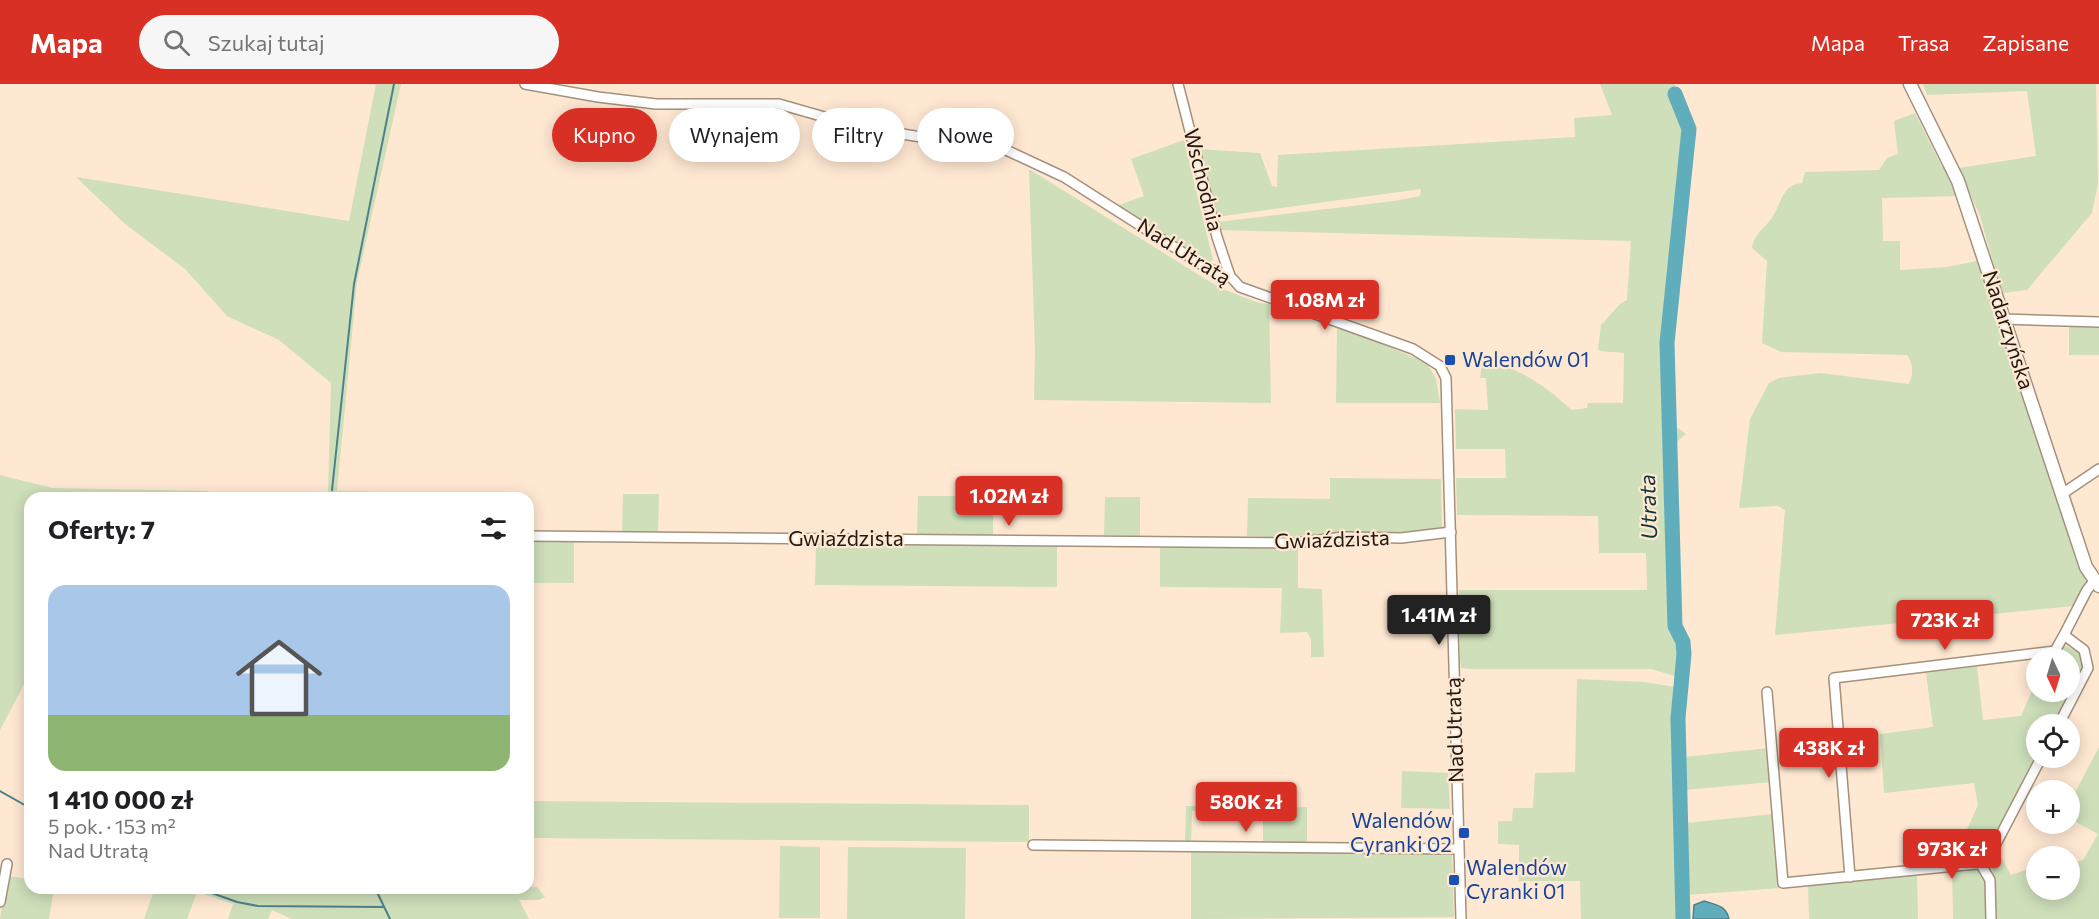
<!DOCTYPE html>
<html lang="pl">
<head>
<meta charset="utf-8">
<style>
	:root { --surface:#fff; --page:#f6f6f6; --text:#202124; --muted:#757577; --line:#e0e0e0; --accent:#d93025 }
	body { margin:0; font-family:Commissioner,sans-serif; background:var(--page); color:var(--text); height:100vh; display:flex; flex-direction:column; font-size:22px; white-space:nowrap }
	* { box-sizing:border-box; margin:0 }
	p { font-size:20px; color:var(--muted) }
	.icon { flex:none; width:33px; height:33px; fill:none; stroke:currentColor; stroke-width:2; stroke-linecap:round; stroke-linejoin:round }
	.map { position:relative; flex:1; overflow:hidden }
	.drawer { position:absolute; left:24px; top:408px; width:510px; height:402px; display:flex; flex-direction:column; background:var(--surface); border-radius:18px; box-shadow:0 3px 15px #0003 }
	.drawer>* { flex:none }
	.guide { position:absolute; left:552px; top:24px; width:570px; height:54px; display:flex; gap:12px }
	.needle { width:39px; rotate:176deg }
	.buttons { position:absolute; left:2026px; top:564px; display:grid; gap:12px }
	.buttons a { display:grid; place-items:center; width:54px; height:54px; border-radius:50%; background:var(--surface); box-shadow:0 3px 15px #0003; font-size:30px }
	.price { position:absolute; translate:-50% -51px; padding:0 14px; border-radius:6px; background:var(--accent); color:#fff; font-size:20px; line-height:39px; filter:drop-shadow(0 2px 3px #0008) }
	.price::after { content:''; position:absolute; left:50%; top:36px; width:18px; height:14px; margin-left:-9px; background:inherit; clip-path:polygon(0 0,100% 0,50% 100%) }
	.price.current { background:#222; color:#fff }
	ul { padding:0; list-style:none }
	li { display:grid; align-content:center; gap:12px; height:318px; padding:0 24px }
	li+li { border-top:2px solid var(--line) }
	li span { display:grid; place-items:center; height:186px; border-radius:18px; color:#555 }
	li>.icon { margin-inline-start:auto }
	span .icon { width:108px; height:108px; fill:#fffc; stroke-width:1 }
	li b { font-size:26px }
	h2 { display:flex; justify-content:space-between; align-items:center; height:72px; padding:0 24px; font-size:26px }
	.tag { padding:0 21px; border-radius:27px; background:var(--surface); box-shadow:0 3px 15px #0003; font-size:21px; line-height:54px }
	.tag.current { background:var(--accent); color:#fff }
	header { display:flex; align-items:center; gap:36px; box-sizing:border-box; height:84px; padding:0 30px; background:var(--accent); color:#fff }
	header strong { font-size:28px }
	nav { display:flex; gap:33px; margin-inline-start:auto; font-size:21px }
	.search { width:420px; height:54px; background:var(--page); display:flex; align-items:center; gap:15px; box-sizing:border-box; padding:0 21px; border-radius:33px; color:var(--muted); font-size:22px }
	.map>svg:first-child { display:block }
	.green { fill:#cedfba }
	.water { fill:#60aebc; stroke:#4d8189; stroke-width:1.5 }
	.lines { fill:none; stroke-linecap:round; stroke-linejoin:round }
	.stream { stroke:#4d8189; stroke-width:2 }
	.river { stroke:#60aebc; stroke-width:15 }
	.minor-casing { stroke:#a5907c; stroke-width:12 }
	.tertiary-casing { stroke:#a5907c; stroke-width:15 }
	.minor { stroke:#fff; stroke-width:9 }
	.tertiary { stroke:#fff; stroke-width:12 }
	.transit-dot { fill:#1a4fb4; stroke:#ffe8d2; stroke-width:2 }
	.labels { text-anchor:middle; stroke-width:4.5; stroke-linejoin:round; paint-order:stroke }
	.street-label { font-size:21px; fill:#201811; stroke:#ffe8d2 }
	.transit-label { font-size:21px; fill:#164399; stroke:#ffe8d2; text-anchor:start }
	.water-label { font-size:22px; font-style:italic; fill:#0e353b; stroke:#ffe8d2 }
</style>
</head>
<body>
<header>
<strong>Mapa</strong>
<div class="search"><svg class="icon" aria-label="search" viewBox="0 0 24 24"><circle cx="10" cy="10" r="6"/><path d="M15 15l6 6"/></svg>Szukaj tutaj</div>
<nav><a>Mapa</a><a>Trasa</a><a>Zapisane</a></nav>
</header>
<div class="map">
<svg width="2099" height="835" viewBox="0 0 2099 835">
	<rect width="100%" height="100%" fill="#ffe8d2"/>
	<path class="green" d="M376,0H401L357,198L337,407L387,408L386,414H336V408H328L331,299L279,256L227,232L185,185L125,140L76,93L349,137Z
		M1600,0H1674L1692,45L1671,259L1672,324L1675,342L1686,350L1674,360L1678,535L1688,563L1684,604V673L1769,664L1771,698L1685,706V739L1774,730L1780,804L1688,811V835H1581L1580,797H1519V761L1498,760V737H1512L1513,724H1533L1535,689L1575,688L1577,595L1644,598L1676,603L1678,593L1651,585H1472L1461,584L1460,575L1459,506H1647L1646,469H1599L1598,432L1457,431L1456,394H1506L1505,365H1456L1455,325L1488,326L1486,294H1480L1483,275C1521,285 1543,300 1572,326L1587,324L1588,319H1623L1624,269L1600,267L1598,265L1601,241L1620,220L1627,216L1631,157L1219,146L1217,138L1394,117L1420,112L1421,105L1216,133L1199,65L1260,69L1272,102L1277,103L1278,71L1575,53L1574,34L1612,31Z
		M1923,0H2096L2098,99L2092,129L2027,206L2002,209L1980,132L1959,84L2036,72L2027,7L1927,11Z
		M1915,29L1942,83H1948L1957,112L1882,114L1883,157H1900V186L1947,183L1977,177L2086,498L2074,522L1775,551L1785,426L1778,422L1739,424L1750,335L1769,299L1779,294L1820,289L1909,300C1914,289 1913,280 1907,271L1781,268L1762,259L1767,177L1752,164C1754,149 1765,145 1773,132C1782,118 1782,101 1802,99L1805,88L1879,86L1887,74L1898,70L1894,37Z
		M1184,56L1213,176L1209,179L1119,121L1144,112L1131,75Z
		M1029,85L1220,204L1259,219L1269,220L1271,319L1034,316L1035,268Z
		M1337,241L1427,279L1436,295L1440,319H1336Z
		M2069,242L2099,243V271H2069Z
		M0,391L52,404L208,407V414H30V589L0,646Z
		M1330,394L1441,395L1442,444L1423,449L1284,454L1247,452L1248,414L1330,415Z
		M623,410H659L658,448H622Z
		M918,412H993V451L917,450Z
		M1105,413H1140V452L1104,451Z
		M528,457H574V499H528Z
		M816,459L1057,461V503L815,501Z
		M1160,461L1298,463V504L1322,505L1324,573H1311V556L1307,548L1280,549L1282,504L1160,503Z
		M2066,562L2083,571V584L2054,640H2037V674L1986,775L1952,778L1978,721L1974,699L1884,709L1880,650L1933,643L1926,589L1977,582L1983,636L2021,632L2036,598V576L2037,608H2070V574H2045Z
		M2099,663V835H1996L1992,781L2000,771L2011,791L2037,782V806H2070V779L2083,776L2098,750L2070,735V718Z
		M1402,687L1448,689L1450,725L1401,724Z
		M528,717L1029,721V758L528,754Z
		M1186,722L1307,723V759L1263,760V728L1192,727L1191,759H1185Z
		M780,762L820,763V834H779Z
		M848,763L966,764L965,835H847Z
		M1191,766L1448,768L1452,770L1454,833L1191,835Z
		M1975,784L1985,791L1987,835H1953L1952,786Z
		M1917,790L1918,835H1809L1808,801Z
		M7,792L30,795V804H54L49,835H0Z
		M537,803L545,813L539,816H519L529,835H292L272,826L268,835H228L233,820L197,808L187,835H144L155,804Z"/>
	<path class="water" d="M1704,817C1716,821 1726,821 1729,835H1693L1694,821Z"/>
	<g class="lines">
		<path class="stream" d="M332,406L354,200L394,0
			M0,707L30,724
			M198,804L237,818L258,822L384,823
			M375,804L390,835"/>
		<path class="river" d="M1675,10L1689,45L1667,259L1675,542L1683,558L1684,570L1678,634L1683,835"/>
		<g class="minor-casing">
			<path id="minor" d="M525,0L598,13L656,20H779L863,44L1006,66L1064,93L1207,184L1230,192L1240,203L1413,265L1440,282L1446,294L1461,835
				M1178,0L1217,153L1230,192
				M2004,235L2099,238
				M2062,410L2099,385
				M528,452L1294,459L1344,453L1401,454L1451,448
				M1767,608L1783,799L1986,779L2041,674
				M2059,640L2088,584L2084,566L2064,551L2087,506L2095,496
				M1033,761L1459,765
				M1980,779L1990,796L1991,835
				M1850,793L1834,594L2055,567L2064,551
				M0,818L7,780"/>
		</g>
		<g class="tertiary-casing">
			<path id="tertiary" d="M1910,0L1958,97L2086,483L2099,502"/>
		</g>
		<use href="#minor" class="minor"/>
		<use href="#tertiary" class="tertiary"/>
	</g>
	<g class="transit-dot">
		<rect x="1444" y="270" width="12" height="12" rx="3"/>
		<rect x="1458" y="743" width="12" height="12" rx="3"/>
		<rect x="1448" y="790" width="12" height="12" rx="3"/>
	</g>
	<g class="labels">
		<g class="street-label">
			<text transform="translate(1203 96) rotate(76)" y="7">Wschodnia</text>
			<text transform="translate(1184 168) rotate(32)" y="7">Nad Utratą</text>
			<text transform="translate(2008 246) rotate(72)" y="7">Nadarzyńska</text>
			<text x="846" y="462">Gwiaździsta</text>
			<text transform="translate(1332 456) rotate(-2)" y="7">Gwiaździsta</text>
			<text transform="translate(1455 646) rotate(-92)" y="7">Nad Utratą</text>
		</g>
		<g class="transit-label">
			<text x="1462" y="283">Walendów 01</text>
			<text x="1452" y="744" text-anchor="end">Walendów<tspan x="1452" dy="24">Cyranki 02</tspan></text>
			<text x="1466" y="791">Walendów<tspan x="1466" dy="24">Cyranki 01</tspan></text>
		</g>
		<g class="water-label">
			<text transform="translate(1648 423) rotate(-92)" y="8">Utrata</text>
		</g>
	</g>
</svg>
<div class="buttons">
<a><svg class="needle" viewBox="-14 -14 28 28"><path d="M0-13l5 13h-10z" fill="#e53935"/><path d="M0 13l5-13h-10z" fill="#757577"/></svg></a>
<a><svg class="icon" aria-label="locate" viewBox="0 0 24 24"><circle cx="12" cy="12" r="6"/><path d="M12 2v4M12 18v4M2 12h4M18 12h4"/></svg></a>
<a>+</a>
<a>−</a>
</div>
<b class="price" style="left:1325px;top:247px">1.08M zł</b>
<b class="price" style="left:1009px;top:443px">1.02M zł</b>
<b class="price current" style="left:1439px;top:562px">1.41M zł</b>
<b class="price" style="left:1945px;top:567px">723K zł</b>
<b class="price" style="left:1829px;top:695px">438K zł</b>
<b class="price" style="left:1246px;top:749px">580K zł</b>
<b class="price" style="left:1952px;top:796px">973K zł</b>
<div class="guide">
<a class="tag current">Kupno</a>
<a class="tag">Wynajem</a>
<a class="tag">Filtry</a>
<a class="tag">Nowe</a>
</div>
<section class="drawer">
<h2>Oferty: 7<svg class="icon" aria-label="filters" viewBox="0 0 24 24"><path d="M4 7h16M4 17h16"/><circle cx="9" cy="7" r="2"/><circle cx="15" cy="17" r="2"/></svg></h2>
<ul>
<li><span style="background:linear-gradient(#a9c7e8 70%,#8fb573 0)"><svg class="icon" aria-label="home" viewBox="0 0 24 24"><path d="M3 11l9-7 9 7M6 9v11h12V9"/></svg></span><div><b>1 410 000 zł</b><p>5 pok. · 153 m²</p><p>Nad Utratą</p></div></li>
</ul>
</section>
</div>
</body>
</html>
